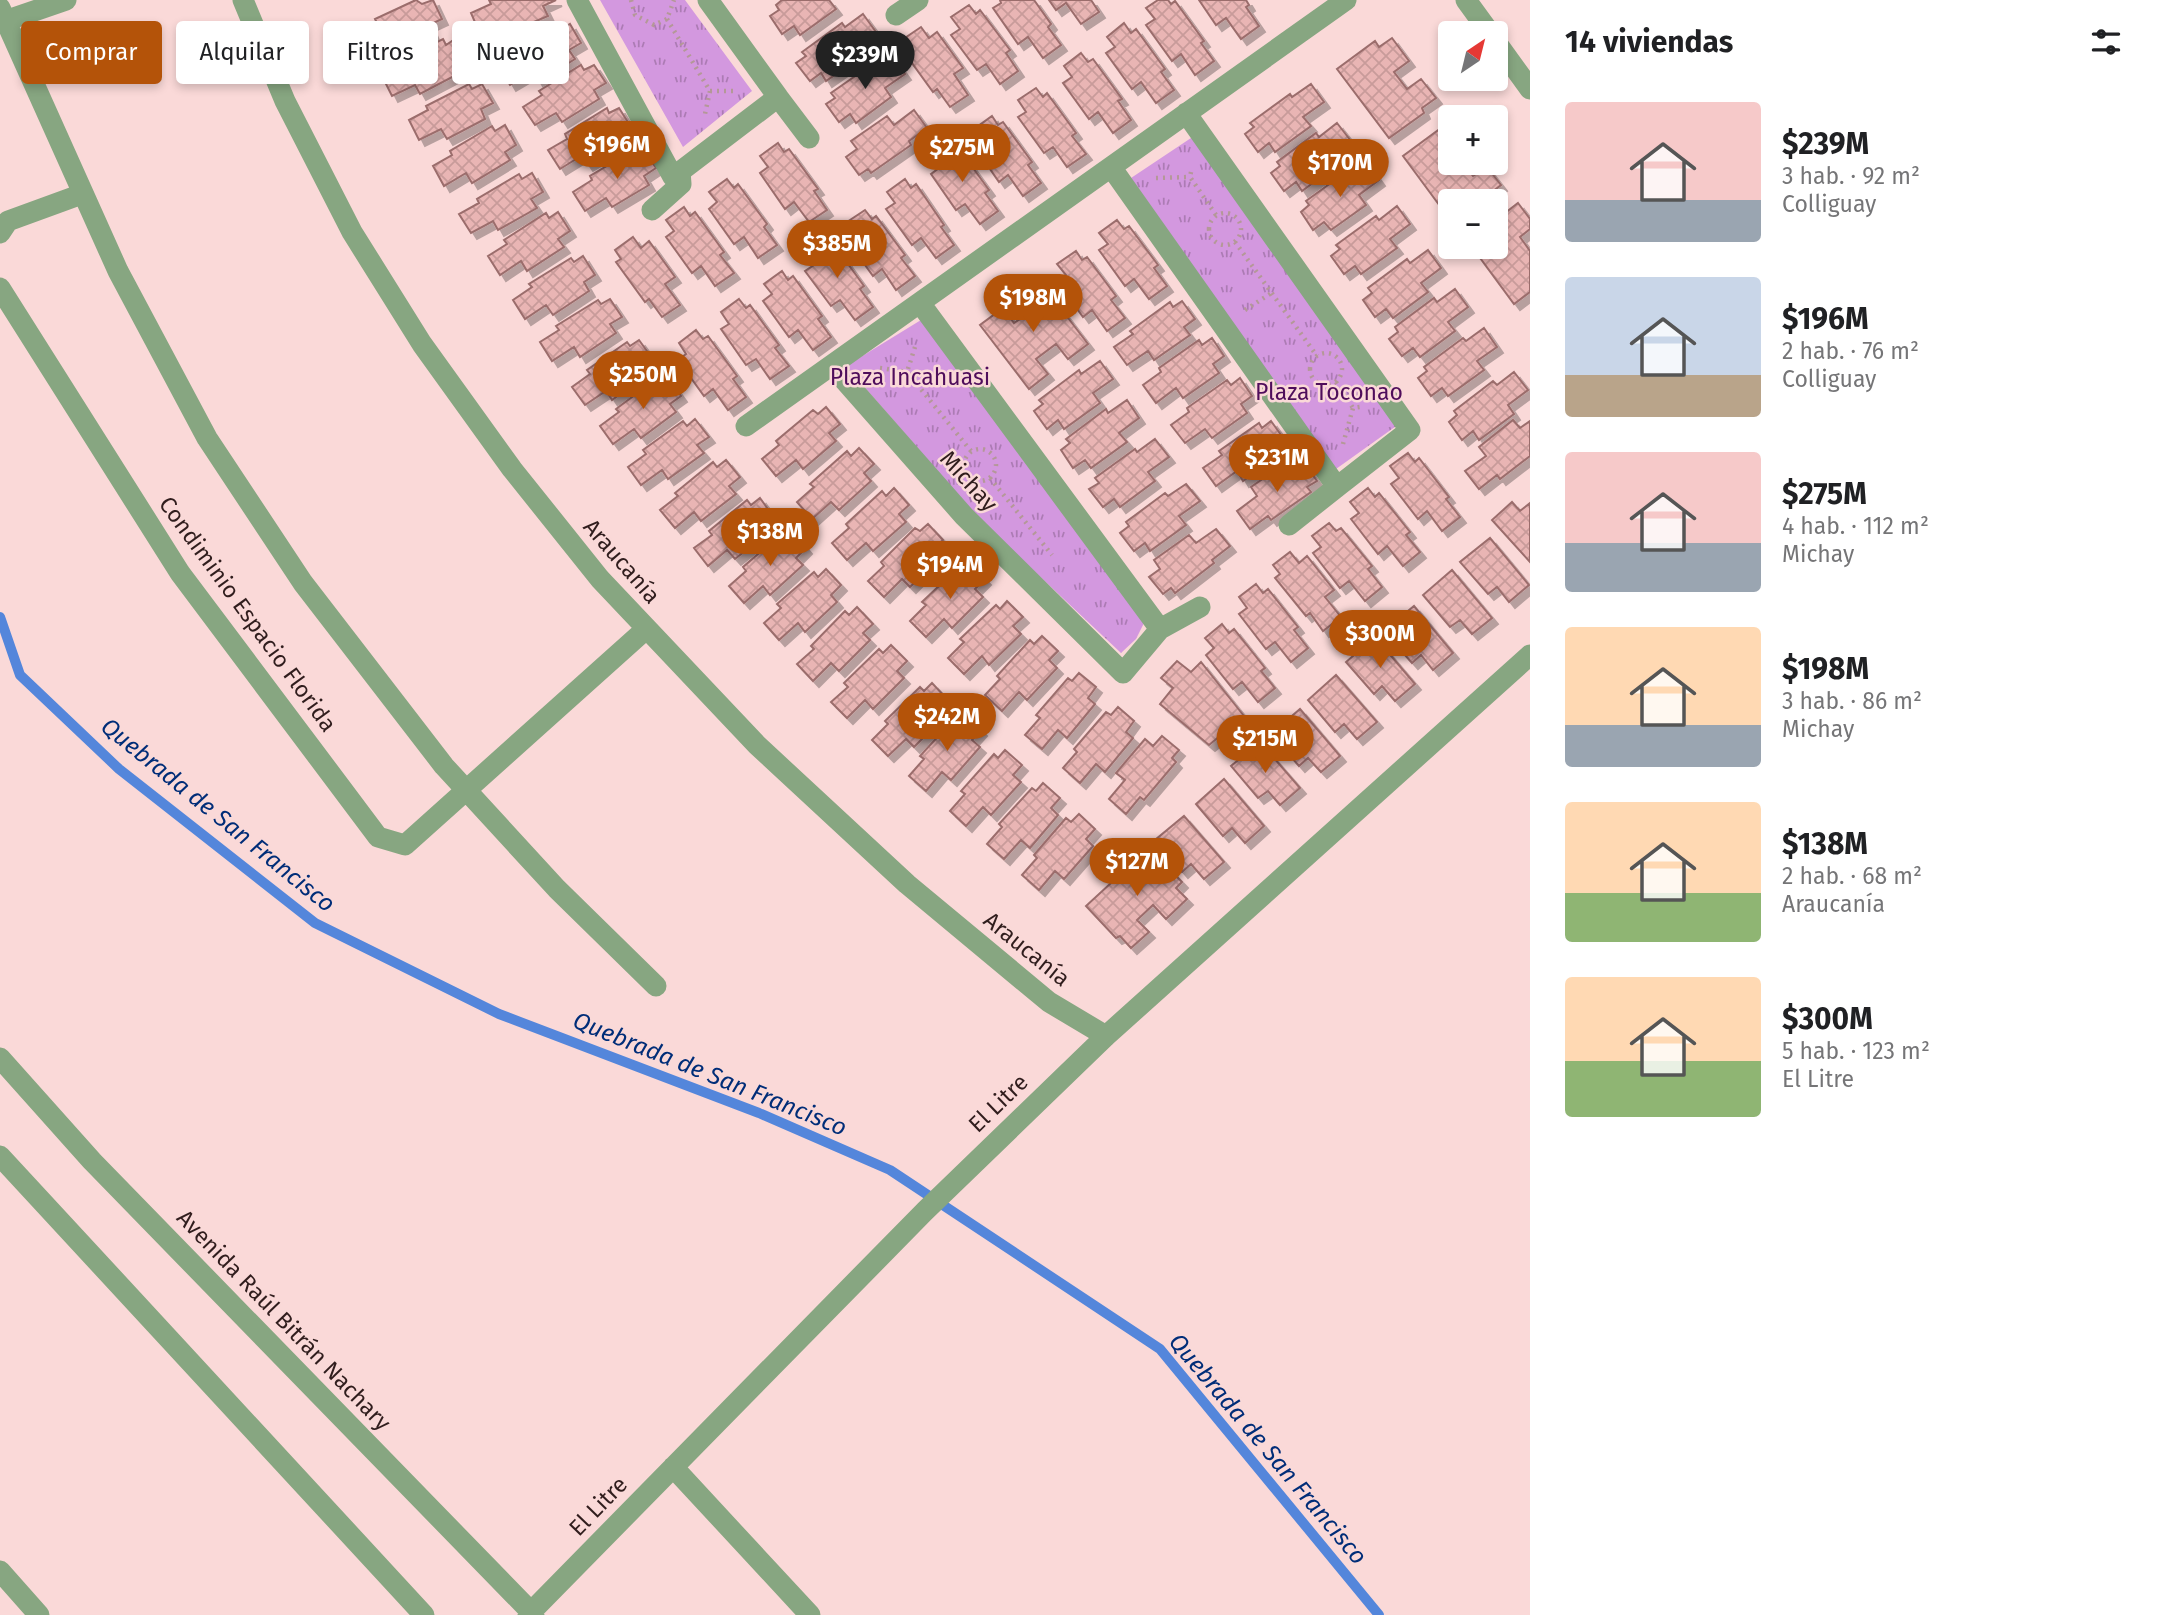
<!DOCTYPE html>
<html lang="es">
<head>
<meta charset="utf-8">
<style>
	:root { --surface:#fff; --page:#f6f6f6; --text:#202124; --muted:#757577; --accent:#b45309 }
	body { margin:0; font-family:"Fira Sans",sans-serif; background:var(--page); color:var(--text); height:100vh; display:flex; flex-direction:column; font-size:26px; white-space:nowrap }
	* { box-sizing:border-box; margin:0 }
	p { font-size:23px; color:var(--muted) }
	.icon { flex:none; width:38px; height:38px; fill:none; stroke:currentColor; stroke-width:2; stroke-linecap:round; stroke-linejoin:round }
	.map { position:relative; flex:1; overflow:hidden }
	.sheet { display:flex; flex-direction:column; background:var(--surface); width:630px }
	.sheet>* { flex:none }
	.guide { position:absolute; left:21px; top:21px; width:665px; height:63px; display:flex; gap:14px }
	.needle { width:46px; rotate:35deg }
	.fabs { position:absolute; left:1438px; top:21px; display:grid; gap:14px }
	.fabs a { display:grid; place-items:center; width:70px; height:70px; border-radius:7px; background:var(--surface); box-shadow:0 4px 10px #0003; font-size:35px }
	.price { position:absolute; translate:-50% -60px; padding:0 16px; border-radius:24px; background:var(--accent); color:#fff; font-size:23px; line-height:46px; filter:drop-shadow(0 2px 4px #0008) }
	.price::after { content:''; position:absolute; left:50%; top:42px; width:21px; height:16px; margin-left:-10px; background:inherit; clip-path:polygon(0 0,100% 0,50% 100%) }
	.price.active { background:#222; color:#fff }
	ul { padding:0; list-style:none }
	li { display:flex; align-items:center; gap:21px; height:175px; padding:0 35px }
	li span { display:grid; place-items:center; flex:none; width:196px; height:140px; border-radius:7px; color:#555 }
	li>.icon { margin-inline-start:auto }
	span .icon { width:84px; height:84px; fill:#fffc; stroke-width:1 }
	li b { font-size:30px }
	h2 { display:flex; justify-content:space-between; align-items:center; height:84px; padding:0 35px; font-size:30px }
	.chip { padding:0 24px; border-radius:7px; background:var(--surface); box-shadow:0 4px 10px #0003; font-size:24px; line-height:63px }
	.chip.active { background:var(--accent); color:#fff }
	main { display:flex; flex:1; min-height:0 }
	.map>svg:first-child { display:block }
	.park { fill:url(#park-tufts) }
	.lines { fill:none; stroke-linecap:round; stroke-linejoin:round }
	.stream { stroke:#5486db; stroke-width:10 }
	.building { fill:url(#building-cross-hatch); stroke:#9b6d6c; stroke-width:2; filter:url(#shadow) }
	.path { stroke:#b49898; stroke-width:4.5; stroke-dasharray:2 5; stroke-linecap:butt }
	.minor { stroke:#87a681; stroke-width:21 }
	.labels { text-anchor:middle; stroke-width:5; stroke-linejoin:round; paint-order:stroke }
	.park-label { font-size:23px; fill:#4f0d5b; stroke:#fad9d8 }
	.street-label { font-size:23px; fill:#301d1d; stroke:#fad9d8 }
	.water-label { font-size:24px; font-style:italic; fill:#002d78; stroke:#fad9d8 }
</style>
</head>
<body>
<main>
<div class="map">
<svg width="1530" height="1615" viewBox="0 0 1530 1615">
	<defs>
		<pattern id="park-tufts" width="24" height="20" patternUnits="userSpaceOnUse" patternTransform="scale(1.75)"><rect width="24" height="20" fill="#d398df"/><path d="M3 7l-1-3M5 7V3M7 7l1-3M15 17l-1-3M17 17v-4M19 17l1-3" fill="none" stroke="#ac7bb4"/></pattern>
		<pattern id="building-cross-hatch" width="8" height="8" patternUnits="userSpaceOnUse" patternTransform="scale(1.75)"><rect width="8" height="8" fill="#e9b5b4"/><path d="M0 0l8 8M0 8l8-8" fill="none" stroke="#c89b9a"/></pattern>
		<filter id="shadow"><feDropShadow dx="6" dy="6" stdDeviation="0" flood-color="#0004"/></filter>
	</defs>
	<rect width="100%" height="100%" fill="#fad9d8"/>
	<path class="park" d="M600,0H685L752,91L683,147Z
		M1194,136L1399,424L1336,469L1131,178Z
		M921,320L1144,623L1136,639L1121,653L982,522L846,366Z"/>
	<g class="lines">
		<path class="stream" d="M0,617L20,675L119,769L315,923L499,1014L759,1113L890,1170L1160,1349L1379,1615"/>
	</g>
	<path class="building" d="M416,0L422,4L433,0L442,19L429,25L433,34L394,52L389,42L366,52L357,32L377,23L375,19Z
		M489,0H556L543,6L548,16L508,33L503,23L480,34L471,13L491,4Z
		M782,0H829L836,9L800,35L794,26L782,34L770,16L779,10L776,5Z
		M1000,0H1034L1051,24L1048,27L1061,45L1043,58L1028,37L1018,44L993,8L1001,3Z
		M1049,0H1091L1099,12L1081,24L1066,3L1056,10Z
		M1158,0H1168L1171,4L1175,1L1204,41L1201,43L1214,61L1195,75L1181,54L1172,61L1146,25L1155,19L1146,8Z
		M1199,0H1246L1249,5L1246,7L1259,26L1241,39L1226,18L1216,25Z
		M969,5L976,14L980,10L1010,50L1006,53L1018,71L1000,84L986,64L977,70L951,35L960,29L951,17Z
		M863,14L876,32L856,47L862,56L826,81L821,73L810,81L796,63L806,56L802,52L842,23L845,27Z
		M1124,23L1131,33L1136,29L1165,69L1161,72L1174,90L1156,103L1141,82L1132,89L1106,53L1115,47L1107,37Z
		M570,24L581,43L569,50L575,59L538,82L532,72L510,85L499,66L517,54L515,51L557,25L560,30Z
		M921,27L929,38L937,32L963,68L954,74L968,95L950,107L937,89L933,92L904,52L909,49L902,40Z
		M1392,38L1409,61L1394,72L1407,89L1421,79L1436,98L1422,108L1424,113L1389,138L1337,69L1375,41L1379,47Z
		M443,39L446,45L455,39L466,59L454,65L458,74L420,94L415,85L392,96L382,76L402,66L399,61Z
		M1081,53L1088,62L1093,59L1122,99L1118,101L1131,120L1113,133L1098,112L1089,119L1063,83L1072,77L1064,66Z
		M892,56L905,74L885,88L891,97L856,123L850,114L839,122L826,104L835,98L831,93L871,65L874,68Z
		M581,65L584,70L594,65L606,83L594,90L599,99L562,122L556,113L535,125L523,107L542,95L539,91Z
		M469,84L472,89L482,84L493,103L481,109L485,119L447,139L441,129L419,140L409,120L428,110L426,106Z
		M1311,84L1324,102L1303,117L1311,126L1275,152L1269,143L1258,152L1245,134L1254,127L1250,123L1290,94L1292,97Z
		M1036,88L1043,97L1047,93L1076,133L1072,136L1086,154L1067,167L1053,147L1044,153L1018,117L1026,112L1018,100Z
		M607,108L609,113L619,108L631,127L619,134L624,143L587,165L581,156L560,169L548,150L567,139L565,134Z
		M914,110L927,128L909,141L911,145L871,173L868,169L859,175L846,157L857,149L851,141L887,116L894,125Z
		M992,116L998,125L1003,122L1032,162L1028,165L1041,183L1023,196L1008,175L999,182L974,146L982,140L974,129Z
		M1337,123L1351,141L1330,156L1337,165L1302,191L1296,182L1284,191L1271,173L1280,166L1277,162L1316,133L1319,137Z
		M505,125L516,145L505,152L510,160L472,183L466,173L444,186L433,166L452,155L450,151L492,126L495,131Z
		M1441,128L1445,135L1451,130V163H1463L1473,176L1487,167L1501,185L1488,195L1487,201H1451V221L1403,156Z
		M778,143L784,152L789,149L818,189L814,191L827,210L809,222L794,202L785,209L760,173L768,167L760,156Z
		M949,145L955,153L960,150L989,190L985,193L998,211L980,224L965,204L956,210L931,174L939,168L931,157Z
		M644,150L656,168L644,176L649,185L612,207L606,198L585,211L573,192L592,180L590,176L632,151L635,156Z
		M1366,162L1379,180L1359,195L1366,205L1331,230L1324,222L1313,230L1301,212L1309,205L1306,201L1346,172L1348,176Z
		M532,173L543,192L531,199L537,208L498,230L493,221L471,233L459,214L479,203L477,199L519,174L522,179Z
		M727,179L734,188L738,184L767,224L764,227L777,245L758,258L744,237L734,244L709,209L717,202L709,192Z
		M905,179L911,188L916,184L944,225L941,227L954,245L936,258L921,238L912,245L886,209L895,203L887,192Z
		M1518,203L1530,219V229L1520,237L1530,251V292L1514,304L1472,247H1496V209L1500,206L1505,213Z
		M1397,206L1410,224L1390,239L1397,248L1361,274L1355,266L1344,274L1331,256L1340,249L1336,245L1376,216L1379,220Z
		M684,207L690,216L695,212L724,252L720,255L734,273L715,286L701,266L692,273L666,237L674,231L666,220Z
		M865,210L872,219L876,216L905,255L901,258L915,276L896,290L882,269L873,276L847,240L855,234L847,222Z
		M558,212L570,231L558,239L564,247L527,271L521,261L500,275L488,256L507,244L504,240L546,213L549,218Z
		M1117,220L1124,229L1129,226L1158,265L1154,268L1167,286L1149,299L1134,279L1125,286L1099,250L1108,244L1099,233Z
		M633,237L641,248L649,241L675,277L665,284L680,305L662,317L649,299L645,302L616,262L621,259L615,250Z
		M824,240L830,249L835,246L864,286L860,289L873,307L855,320L840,300L831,306L805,271L814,265L806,253Z
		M1428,250L1441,268L1421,283L1428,292L1393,318L1386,309L1375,317L1363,300L1372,293L1368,288L1407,259L1410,263Z
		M1076,251L1082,260L1087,257L1116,296L1111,300L1125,318L1107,331L1092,310L1083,317L1057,281L1066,275L1057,264Z
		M583,256L595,275L584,282L589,291L553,315L546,305L525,319L513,300L532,287L529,284L571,258L574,262Z
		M782,271L788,280L793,276L822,316L818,319L831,337L813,350L798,330L789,337L763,301L772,294L764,284Z
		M1039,280L1088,344L1068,359L1056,344L1036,359L1048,374L1029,389L980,325L1003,308L1014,323L1027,314L1015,299Z
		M1455,289L1468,307L1448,322L1455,331L1420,357L1413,348L1402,356L1389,339L1398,332L1395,327L1434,298L1437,302Z
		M610,299L622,317L610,324L616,333L580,357L574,347L552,361L540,342L559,330L556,326L598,300L601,304Z
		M739,299L746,308L750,305L779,345L775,348L789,366L770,379L756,359L746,365L721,329L729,324L721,312Z
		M1182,301L1195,319L1184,327L1190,335L1154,360L1148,351L1127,365L1114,347L1133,334L1130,331L1170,302L1173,307Z
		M1484,328L1497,347L1477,361L1484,370L1448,396L1442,388L1431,396L1418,378L1427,371L1424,367L1463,338L1466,341Z
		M696,330L703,339L708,336L737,376L733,379L746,397L728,410L713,389L704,396L678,360L686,354L679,343Z
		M1212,338L1224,356L1213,364L1219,373L1183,398L1176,388L1156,403L1143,385L1161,372L1159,368L1199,340L1202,345Z
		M639,340L652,358L642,366L647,374L612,400L606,391L585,405L572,387L590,374L587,370L627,342L630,346Z
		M1100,361L1113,379L1093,393L1100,403L1064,429L1058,420L1047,429L1034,411L1043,404L1039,400L1079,370L1081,374Z
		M1514,372L1528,390L1508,405L1514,414L1479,440L1473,431L1462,440L1449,422L1457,415L1454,411L1493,381L1497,385Z
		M668,378L681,396L670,404L676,412L641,438L634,429L613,444L600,426L619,412L616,409L655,380L659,385Z
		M1240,378L1252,396L1241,404L1247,413L1212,438L1205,429L1185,443L1171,425L1189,412L1187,408L1227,380L1231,385Z
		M1127,400L1139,418L1119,433L1127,442L1091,468L1085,460L1073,468L1061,450L1070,443L1066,439L1106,409L1108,413Z
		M826,407L840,424L829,433L836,441L803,469L796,460L776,476L762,459L779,445L776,441L813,410L818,414Z
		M695,419L709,437L697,445L704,453L668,479L662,470L641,485L628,467L646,454L643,450L683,421L687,426Z
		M1513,420L1520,428L1530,421V456L1500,479L1497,475L1479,489L1465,471L1486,456L1479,447Z
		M1271,421L1284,439L1273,447L1279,456L1243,481L1237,471L1216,486L1203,468L1222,455L1219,451L1259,423L1262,428Z
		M1155,439L1169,457L1148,472L1155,481L1120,507L1114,499L1103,507L1089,489L1099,483L1095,478L1135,449L1137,452Z
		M859,448L874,464L864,473L871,481L839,510L831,502L812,519L797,502L814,487L810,484L847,451L851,456Z
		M1408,453L1415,462L1419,458L1449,497L1446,499L1460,517L1442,531L1427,511L1418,519L1391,484L1399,478L1390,466Z
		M726,460L740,477L729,486L736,494L701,521L694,512L675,528L660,510L678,496L675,493L713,462L717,467Z
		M1287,462L1292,470L1304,463L1317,481L1307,487L1311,492L1271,520L1268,516L1250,529L1237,511L1257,496L1251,487Z
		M1186,484L1200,501L1179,516L1186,525L1150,551L1145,543L1134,551L1120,533L1129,526L1126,522L1165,493L1168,496Z
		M894,488L909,505L899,514L906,522L873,551L866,543L847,560L832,543L849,528L846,524L882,491L886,496Z
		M1368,488L1375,497L1379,493L1410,532L1406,535L1420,552L1403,566L1387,546L1378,554L1351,519L1359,513L1350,502Z
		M760,498L773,516L763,524L769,532L735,559L727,550L708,566L694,548L712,535L709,531L747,500L751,505Z
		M1512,502L1520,511L1530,503V562L1492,520Z
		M1329,523L1336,531L1341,528L1372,566L1368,569L1382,587L1365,601L1349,581L1340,588L1313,553L1321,547L1312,536Z
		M928,524L943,540L933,549L941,556L910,587L902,579L884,597L868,581L884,566L881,562L915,528L920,531Z
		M1216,529L1230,546L1212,560L1214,563L1175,593L1171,588L1163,594L1149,577L1160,569L1154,560L1189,535L1196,543Z
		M792,532L806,548L796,558L803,565L770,595L763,586L744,603L729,586L746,571L743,567L779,536L783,540Z
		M1490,538L1529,585L1509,602L1497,587L1488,594L1460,562Z
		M1290,552L1299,563L1307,556L1334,590L1325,597L1341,617L1323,631L1310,613L1306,616L1275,578L1280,574L1273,565Z
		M969,564L985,579L975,589L983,597L952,628L944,619L926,637L910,621L926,605L922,602L958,568L961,572Z
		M826,569L841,585L831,595L837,602L805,632L798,623L779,640L764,623L781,608L777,604L814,572L818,577Z
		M1452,570L1492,618L1472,634L1460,620L1450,627L1423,595Z
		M1256,584L1263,593L1268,589L1298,627L1294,630L1308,648L1291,662L1275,642L1266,649L1239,614L1247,608L1239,597Z
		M1007,601L1023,617L1013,626L1021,634L989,665L982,656L964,674L948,658L964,642L960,639L996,605L1000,609Z
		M1414,606L1453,653L1433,670L1421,655L1412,663L1384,631Z
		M857,607L873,624L863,633L870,640L839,671L831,663L813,681L797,664L814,649L811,646L845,611L849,615Z
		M1222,624L1229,633L1234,629L1265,668L1261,671L1275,688L1258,702L1242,682L1233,689L1206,655L1214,648L1205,638Z
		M1042,636L1058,651L1049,660L1057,668L1027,700L1019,692L1002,711L985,695L1000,679L997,676L1030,640L1034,644Z
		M1375,637L1415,684L1395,701L1382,686L1374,694L1346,662Z
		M891,645L907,661L897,671L904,678L873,709L865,700L847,718L831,702L848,687L844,683L879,649L883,653Z
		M1177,661L1191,672L1201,662L1244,716L1209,745L1160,704L1173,688L1161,678Z
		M1079,673L1096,687L1088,698L1095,704L1067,738L1058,730L1042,749L1025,735L1040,718L1036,715L1068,678L1072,681Z
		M1336,675L1377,722L1357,739L1344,724L1335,732L1308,700Z
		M932,683L947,699L938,709L945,716L914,747L906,739L888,756L872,740L888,724L885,721L920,687L924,691Z
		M1118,707L1134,721L1126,732L1133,738L1105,772L1096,764L1080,783L1063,768L1077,752L1074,749L1106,712L1111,715Z
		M1300,709L1340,756L1321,772L1308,758L1299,766L1271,734Z
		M965,716L981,730L972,740L980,747L951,780L942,772L926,791L909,776L924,759L920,756L953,720L957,724Z
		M1162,736L1179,750L1172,758L1176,762L1144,800L1140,797L1126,814L1109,799L1125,780L1116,773L1145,739L1153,746Z
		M1260,742L1300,788L1280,805L1268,791L1258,798L1231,766Z
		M1005,750L1022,765L1013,775L1021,782L991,815L983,807L966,826L950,811L965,794L961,791L994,754L998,758Z
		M1224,779L1264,826L1245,843L1232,828L1223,836L1196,804Z
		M1043,783L1060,798L1051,808L1058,815L1030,848L1021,840L1004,859L987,844L1002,827L999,824L1032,788L1036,791Z
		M1079,814L1095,829L1086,839L1093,846L1064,879L1055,871L1039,890L1022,875L1037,858L1034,855L1066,818L1071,822Z
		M1184,816L1224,862L1204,879L1191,864L1182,872L1155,840Z
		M1149,848L1182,882L1176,888L1187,899L1166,919L1153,905L1137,920L1149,932L1131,948L1120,936L1116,938L1086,906Z"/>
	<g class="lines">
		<path class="path" d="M631,0L635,15L654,25L667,19L674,0
			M667,19L710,91L705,114
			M710,91H737
			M1191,172L1190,177L1216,215
			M1156,178L1190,177
			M1209 229a16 16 0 1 1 32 0a16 16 0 1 1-32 0Z
			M1235,242L1317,356
			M1245,310L1273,292
			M915,347L907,372L971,451
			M1310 369a16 16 0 1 1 32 0a16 16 0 1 1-32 0Z
			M880,368L907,372
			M1336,382L1353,408
			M1343,444L1353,408L1360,407
			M964 465a16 16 0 1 1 32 0a16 16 0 1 1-32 0Z
			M990,478L1052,555"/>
		<path class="minor" d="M243,0L285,101L352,232L422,344L512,469L600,579L757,745L907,884L1049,1002L1106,1036
			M577,0L673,177L778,97L708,0
			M1466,0L1490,33
			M0,8L118,271L207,438L303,583L444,766L557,889L656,986
			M896,15L918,0
			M5,21L66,0
			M1496,42L1530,89
			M778,97L809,138
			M1111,167L1337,487L1410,430L1186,113
			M652,210L681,184L680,171
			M0,233L8,221L82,194
			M0,288L180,573L378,837L405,845L646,629
			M832,366L964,516L1123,673L1160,629L920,303
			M746,426L1346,0
			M1289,525L1337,487
			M1160,629L1200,607
			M0,1058L92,1161L534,1615
			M0,1156L424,1615
			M673,1467L810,1615
			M0,1571L39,1615
			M528,1615L925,1211L1106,1036L1530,655"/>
	</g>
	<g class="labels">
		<g class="park-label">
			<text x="910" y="385">Plaza Incahuasi</text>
			<text x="1329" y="400">Plaza Toconao</text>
		</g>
		<g class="street-label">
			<text transform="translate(969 481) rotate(48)" y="8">Michay</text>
			<text transform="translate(622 561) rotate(49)" y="8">Araucanía</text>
			<text transform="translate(248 614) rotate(54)" y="8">Condiminio Espacio Florida</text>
			<text transform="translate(1027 949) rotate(39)" y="8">Araucanía</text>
			<text transform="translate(998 1103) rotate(-44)" y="8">El Litre</text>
			<text transform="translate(284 1320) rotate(46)" y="8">Avenida Raúl Bitrán Nachary</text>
			<text transform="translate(598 1506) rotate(-46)" y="8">El Litre</text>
		</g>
		<g class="water-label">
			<text transform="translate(218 815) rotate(39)" y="8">Quebrada de San Francisco</text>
			<text transform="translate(710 1074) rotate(22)" y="8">Quebrada de San Francisco</text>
			<text transform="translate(1268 1449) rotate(50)" y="8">Quebrada de San Francisco</text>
		</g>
	</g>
</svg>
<div class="fabs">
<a><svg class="needle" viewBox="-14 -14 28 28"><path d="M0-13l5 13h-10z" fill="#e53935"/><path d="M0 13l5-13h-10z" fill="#757577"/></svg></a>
<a>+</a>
<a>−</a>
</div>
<b class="price active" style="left:865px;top:91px">$239M</b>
<b class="price" style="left:617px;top:181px">$196M</b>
<b class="price" style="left:962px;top:184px">$275M</b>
<b class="price" style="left:1340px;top:199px">$170M</b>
<b class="price" style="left:837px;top:280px">$385M</b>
<b class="price" style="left:1033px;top:334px">$198M</b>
<b class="price" style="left:643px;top:411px">$250M</b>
<b class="price" style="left:1277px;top:494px">$231M</b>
<b class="price" style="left:770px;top:568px">$138M</b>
<b class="price" style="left:950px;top:601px">$194M</b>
<b class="price" style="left:1380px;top:670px">$300M</b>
<b class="price" style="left:947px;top:753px">$242M</b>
<b class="price" style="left:1265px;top:775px">$215M</b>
<b class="price" style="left:1137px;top:898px">$127M</b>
<div class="guide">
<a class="chip active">Comprar</a>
<a class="chip">Alquilar</a>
<a class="chip">Filtros</a>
<a class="chip">Nuevo</a>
</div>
</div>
<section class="sheet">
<h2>14 viviendas<svg class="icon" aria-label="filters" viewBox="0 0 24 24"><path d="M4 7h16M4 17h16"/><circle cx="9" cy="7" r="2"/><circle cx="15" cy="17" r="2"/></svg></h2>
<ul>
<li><span style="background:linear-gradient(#f6c9c9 70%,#9aa5b1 0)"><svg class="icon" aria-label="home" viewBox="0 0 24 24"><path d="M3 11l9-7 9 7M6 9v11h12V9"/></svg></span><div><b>$239M</b><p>3 hab. · 92 m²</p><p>Colliguay</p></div></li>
<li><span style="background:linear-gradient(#c9d6e8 70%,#b9a48a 0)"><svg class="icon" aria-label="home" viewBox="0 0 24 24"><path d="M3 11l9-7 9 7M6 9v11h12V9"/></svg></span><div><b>$196M</b><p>2 hab. · 76 m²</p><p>Colliguay</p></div></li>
<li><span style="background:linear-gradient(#f6c9c9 65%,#9aa5b1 0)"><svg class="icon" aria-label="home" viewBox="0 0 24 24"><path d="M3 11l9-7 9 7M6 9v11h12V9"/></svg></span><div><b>$275M</b><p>4 hab. · 112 m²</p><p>Michay</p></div></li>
<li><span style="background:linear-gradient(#ffd9b3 70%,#9aa5b1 0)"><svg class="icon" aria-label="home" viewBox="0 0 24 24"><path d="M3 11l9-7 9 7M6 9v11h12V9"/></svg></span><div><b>$198M</b><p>3 hab. · 86 m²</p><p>Michay</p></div></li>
<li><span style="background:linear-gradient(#ffd9b3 65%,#8fb573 0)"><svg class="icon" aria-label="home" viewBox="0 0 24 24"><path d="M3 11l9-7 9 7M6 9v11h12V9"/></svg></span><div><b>$138M</b><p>2 hab. · 68 m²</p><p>Araucanía</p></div></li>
<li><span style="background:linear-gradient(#ffd9b3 60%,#8fb573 0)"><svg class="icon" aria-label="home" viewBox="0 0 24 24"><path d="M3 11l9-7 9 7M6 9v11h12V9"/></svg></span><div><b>$300M</b><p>5 hab. · 123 m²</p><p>El Litre</p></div></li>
</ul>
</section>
</main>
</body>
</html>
